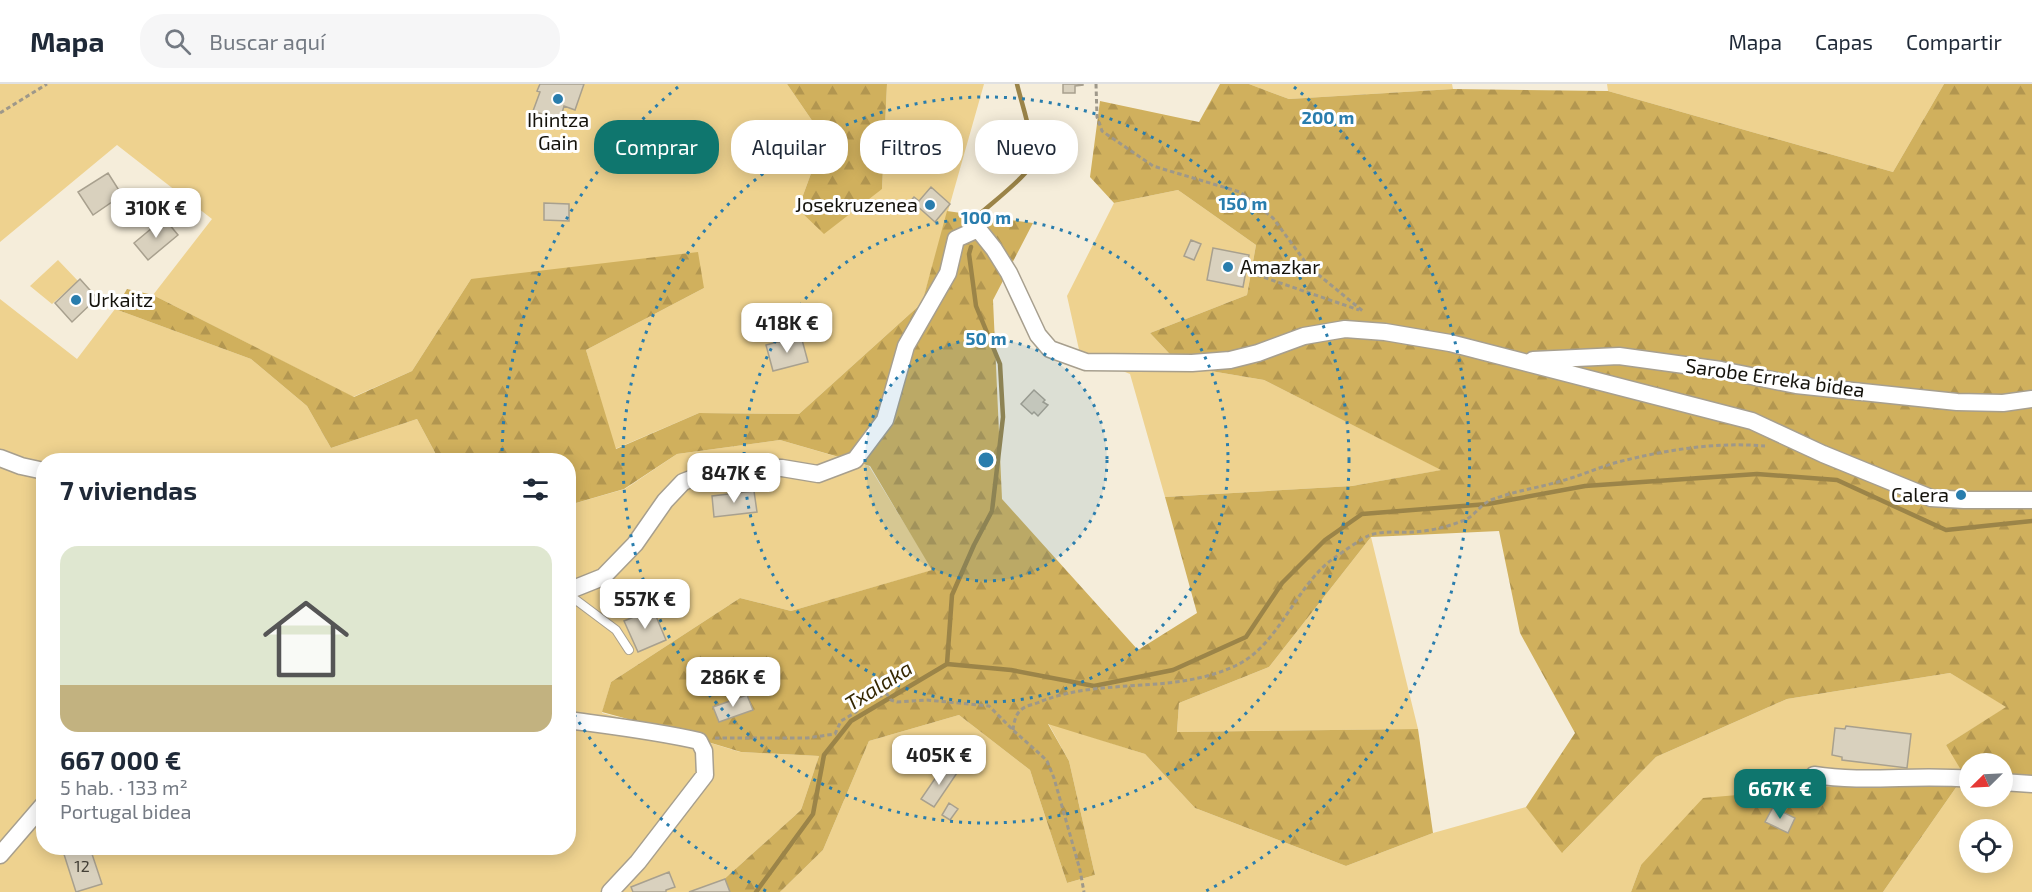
<!DOCTYPE html>
<html lang="es">
<head>
<meta charset="utf-8">
<style>
	:root { --surface:#fff; --page:#f6f6f7; --text:#1f2937; --muted:#747a83; --line:#e0e1e3; --accent:#0f766e }
	body { margin:0; font-family:"Exo 2",sans-serif; background:var(--page); color:var(--text); height:100vh; display:flex; flex-direction:column; font-size:22px; white-space:nowrap }
	* { box-sizing:border-box; margin:0 }
	p { font-size:20px; color:var(--muted) }
	.icon { flex:none; width:33px; height:33px; fill:none; stroke:currentColor; stroke-width:2; stroke-linecap:round; stroke-linejoin:round }
	.map { position:relative; flex:1; overflow:hidden }
	.sheet { position:absolute; left:36px; top:369px; width:540px; height:402px; display:flex; flex-direction:column; background:var(--surface); border-radius:24px; box-shadow:0 3px 15px #0003 }
	.sheet>* { flex:none }
	.hud { position:absolute; left:594px; top:36px; width:570px; height:54px; display:flex; gap:12px }
	.needle { width:39px; rotate:246deg }
	.fabs { position:absolute; left:1959px; top:669px; display:grid; gap:12px }
	.fabs a { display:grid; place-items:center; width:54px; height:54px; border-radius:50%; background:var(--surface); box-shadow:0 3px 15px #0003; font-size:30px }
	.price { position:absolute; translate:-50% -51px; padding:0 14px; border-radius:12px; background:#fff; color:#222; font-size:20px; line-height:39px; filter:drop-shadow(0 2px 3px #0008) }
	.price::after { content:''; position:absolute; left:50%; top:36px; width:18px; height:14px; margin-left:-9px; background:inherit; clip-path:polygon(0 0,100% 0,50% 100%) }
	.price.selected { background:var(--accent); color:#fff }
	ul { padding:0; list-style:none }
	li { display:grid; align-content:center; gap:12px; height:318px; padding:0 24px }
	li span { display:grid; place-items:center; height:186px; border-radius:18px; color:#555 }
	li>.icon { margin-inline-start:auto }
	span .icon { width:108px; height:108px; fill:#fffc; stroke-width:1 }
	li b { font-size:26px }
	h2 { display:flex; justify-content:space-between; align-items:center; height:72px; padding:0 24px; font-size:26px }
	.pill { padding:0 21px; border-radius:24px; background:var(--surface); box-shadow:0 3px 15px #0003; font-size:21px; line-height:54px }
	.pill.selected { background:var(--accent); color:#fff }
	header { display:flex; align-items:center; gap:36px; box-sizing:border-box; height:84px; padding:0 30px; background:var(--surface); border-bottom:2px solid var(--line) }
	header strong { font-size:28px }
	nav { display:flex; gap:33px; margin-inline-start:auto; font-size:21px }
	.search { width:420px; height:54px; background:var(--page); display:flex; align-items:center; gap:15px; box-sizing:border-box; padding:0 21px; border-radius:24px; color:var(--muted); font-size:22px }
	.map>svg:first-child { display:block }
	.grass { fill:#eed28f; fill-rule:evenodd }
	.forest { fill:url(#forest-firs) }
	.lines { fill:none; stroke-linecap:round; stroke-linejoin:round }
	.stream { stroke:#9b8448; stroke-width:4.5 }
	.building { fill:#d9d1be; stroke:#a8a08e; stroke-width:1.5 }
	.service-casing { stroke:#a79f8e; stroke-width:10 }
	.minor-casing { stroke:#a79f8e; stroke-width:19 }
	.path { stroke:#9e988a; stroke-width:3; stroke-dasharray:4.5 3; stroke-linecap:butt }
	.service { stroke:#fff; stroke-width:8 }
	.minor { stroke:#fff; stroke-width:16 }
	.ring { fill:none; stroke:#297dad; stroke-width:3; stroke-dasharray:3 6 }
	.poi-dot { fill:#297dad; stroke:#fff; stroke-width:2 }
	.labels { text-anchor:middle; stroke-width:6; stroke-linejoin:round; paint-order:stroke }
	.number-label { font-size:16px; fill:#464238 }
	.poi-label { font-size:20px; fill:#15130c; stroke:#fff; text-anchor:end }
	.street-label { font-size:20px; fill:#15130c; stroke:#fff }
	.water-label { font-size:21px; font-style:italic; fill:#352802; stroke:#fff }
	.centre { fill:#297dad; stroke:#fff; stroke-width:3 }
	.ring-label { font-size:18px; text-anchor:middle; font-weight:bold; fill:#297dad; stroke:#fff; stroke-width:6; stroke-linejoin:round; paint-order:stroke }
</style>
</head>
<body>
<header>
<strong>Mapa</strong>
<div class="search"><svg class="icon" aria-label="search" viewBox="0 0 24 24"><circle cx="10" cy="10" r="6"/><path d="M15 15l6 6"/></svg>Buscar aquí</div>
<nav><a>Mapa</a><a>Capas</a><a>Compartir</a></nav>
</header>
<div class="map">
<svg width="2032" height="808" viewBox="0 0 2032 808">
	<defs>
		<pattern id="forest-firs" width="22" height="20" patternUnits="userSpaceOnUse" patternTransform="scale(1.5)"><rect width="22" height="20" fill="#d0b05d"/><path d="M5 1l3.5 6h-7zM16 11l3.5 6h-7z" fill="#b29650"/></pattern>
	</defs>
	<rect width="100%" height="100%" fill="#f5edda"/>
	<path class="grass" d="M0,0H787L824,54L798,125L882,105L887,0H984L922,219L799,330L699,329L615,365L586,266L704,204L471,195L412,287L353,313L153,211L212,135L117,61L0,158Z
		M1249,0H1452L1453,5L1289,15Z
		M1607,0H1944L1893,88L1608,7Z
		M1178,106L1256,161L1247,211L1150,249L1181,282L1264,296L1442,386L1352,402L1165,413L1130,290L1080,270L1067,212L1114,119Z
		M58,176L78,197L52,220L30,202Z
		M0,215L77,275L115,225L251,275L307,322L331,364L417,335L439,376H44V764H568L569,421L625,405L677,370L780,356L869,382L933,486L791,527L740,514L611,598L602,629L668,646L740,668L819,672L801,726L710,808H0Z
		M1371,453L1418,645L1177,648L1179,619L1269,583Z
		M1950,589L2007,623L1946,661L1969,692L1970,712H2002L2003,694L2032,696V808H1883L1964,692L1641,781L1631,808H780L823,766L869,657L959,631L1030,686L1067,799L1095,791L1069,677L1048,639L1145,670L1195,724L1346,782L1433,749L1526,723L1563,768L1656,673L1787,615ZM1970,746H2002V778H1970Z"/>
	<path class="forest" d="M787,0H887L882,105L824,150L798,125L824,54Z
		M1220,0H1249L1289,15L1453,5L1608,7L1893,88L1944,0H2032V696L2003,694L2002,680H1970L1969,692H1964L1883,808H1631L1641,781L1703,714L1964,691L1946,661L2006,623L1950,589L1787,615L1656,673L1562,769L1526,723L1575,649L1520,549L1499,447L1371,453L1269,583L1179,619L1177,648L1418,645L1433,749L1346,782L1195,724L1145,670L1048,640L1069,677L1095,791L1067,799L1030,686L959,631L869,657L823,766L780,808H710L801,726L819,672L741,668L668,646L602,628L611,598L740,514L791,527L932,486L870,382L780,356L677,370L624,405L569,421L568,376H439L417,335L331,364L307,322L251,275L115,225L127,205L153,211L354,313L412,287L471,195L698,168L704,204L586,266L616,365L699,329L799,330L922,219L947,127L1033,139L993,216L1002,415L1138,566L1197,529L1165,413L1352,402L1441,386L1264,296L1181,282L1150,249L1247,211L1256,161L1178,106L1114,119L1090,93L1100,17L1199,38Z"/>
	<g class="lines">
		<path class="stream" d="M981,129C991,120 1024,94 1029,84C1038,63 1022,22 1017,0
			M947,580L952,511L974,461L992,427L1003,333L1000,280L976,222L969,170L971,163
			M756,808L813,730L824,671L851,637L947,580L1011,586L1094,602L1173,586L1246,553L1282,499L1325,456L1362,430L1488,420L1585,402L1757,390L1837,396L1946,446L2032,437"/>
	</g>
	<path class="building" d="M540,0H584L575,26L564,22L560,36L533,27L540,8L537,7Z
		M1063,0H1083V1L1075,2V9H1063Z
		M108,89L122,111L93,131L78,108Z
		M931,103L950,120L935,138L916,121L913,124L908,120L914,113L919,117Z
		M544,119L569,120V137L544,136Z
		M164,134L178,151L148,176L134,159Z
		M1191,156L1201,160L1194,176L1184,172Z
		M1213,164L1249,171L1243,203L1207,196Z
		M80,195L97,214L72,238L55,219Z
		M801,252L808,278L773,287L766,261Z
		M1034,306L1045,316L1043,318L1048,321L1038,332L1034,328L1032,330L1021,320Z
		M754,407L757,428L714,433L712,412Z
		M568,450L575,479L568,480Z
		M653,525L666,556L638,568L624,537Z
		M747,611L753,626L719,638L713,623Z
		M1846,642L1911,650L1907,684L1842,676V673L1832,671L1835,644L1845,645Z
		M945,680L957,689L934,723L921,715Z
		M949,719L958,725L950,736L942,731Z
		M1773,723L1795,734L1788,749L1765,738Z
		M62,764H90L102,800L76,808Z
		M669,788L675,803L666,806V808H633L631,803Z
		M725,795L730,808H689Z"/>
	<g class="lines">
		<g class="service-casing">
			<path id="service" d="M568,510L616,546L629,566"/>
		</g>
		<g class="minor-casing">
			<path id="minor" d="M1533,276L1619,272L1721,286L1796,301L1957,318L2003,319L2032,315
				M0,374L21,382L44,387
				M568,507L603,493L635,460L665,417L683,398L709,388L738,383L782,384L818,390L855,376L885,336L906,262L948,189L956,155L978,145L994,165L1009,189L1038,251L1050,265L1086,278L1192,279L1230,276L1258,269L1304,252L1345,245L1385,248L1450,259L1752,337L1823,370L1931,414L1964,416H2032
				M568,636C612,642 656,647 699,657L704,667L705,691L638,778L610,808
				M1814,691C1865,699 1918,690 1970,695
				M2002,698L2032,700
				M0,771L44,720"/>
		</g>
		<path class="path" d="M1096,0L1097,33L1102,47L1153,82L1240,108L1273,134L1309,183L1364,228
			M0,29L47,0
			M1257,191L1359,226
			M1013,646C1014,639 1015,631 1021,626C1026,621 1036,620 1042,617C1104,593 1175,611 1237,581C1280,560 1295,502 1334,474C1343,468 1359,456 1368,452C1381,446 1400,449 1414,448C1430,447 1447,443 1462,437C1474,434 1479,421 1491,416C1514,407 1538,404 1561,397C1583,391 1604,381 1626,376C1672,365 1718,358 1765,362
			M715,654H807L835,650L841,637L856,628L864,618L887,610L891,616L897,618L927,616L989,622L1015,648L1040,670L1047,677L1054,694L1080,786L1084,808"/>
		<use href="#service" class="service"/>
		<use href="#minor" class="minor"/>
	</g>
	<circle cx="986" cy="376" r="121" fill="#297dad" fill-opacity=".12"/>
	<g class="ring">
		<circle cx="986" cy="376" r="121"/>
		<circle cx="986" cy="376" r="242"/>
		<circle cx="986" cy="376" r="363"/>
		<path d="M766 807A484 484 0 0 1 569 622M502 376A484 484 0 0 1 678 3M1294 3A484 484 0 0 1 1206 807"/>
	</g>
	<g class="poi-dot">
		<circle cx="558" cy="15" r="6"/>
		<circle cx="930" cy="121" r="6"/>
		<circle cx="1228" cy="183" r="6"/>
		<circle cx="76" cy="216" r="6"/>
		<circle cx="1961" cy="411" r="6"/>
	</g>
	<g class="labels">
		<g class="number-label">
			<text x="82" y="788">12</text>
		</g>
		<g class="poi-label">
			<text x="558" y="43" text-anchor="middle">Ihintza<tspan x="558" dy="23">Gain</tspan></text>
			<text x="918" y="128">Josekruzenea</text>
			<text x="1240" y="190" text-anchor="start">Amazkar</text>
			<text x="88" y="223" text-anchor="start">Urkaitz</text>
			<text x="1949" y="418">Calera</text>
		</g>
		<g class="street-label">
			<text transform="translate(1775 294) rotate(8)" y="7">Sarobe Erreka bidea</text>
		</g>
		<g class="water-label">
			<text transform="translate(879 602) rotate(-32)" y="7">Txalaka</text>
		</g>
	</g>
	<circle cx="986" cy="376" r="9" class="centre"/>
	<g class="ring-label">
		<text x="1328" y="40">200 m</text>
		<text x="1243" y="126">150 m</text>
		<text x="986" y="140">100 m</text>
		<text x="986" y="261">50 m</text>
	</g>
</svg>
<div class="fabs">
<a><svg class="needle" viewBox="-14 -14 28 28"><path d="M0-13l5 13h-10z" fill="#e53935"/><path d="M0 13l5-13h-10z" fill="#747a83"/></svg></a>
<a><svg class="icon" aria-label="locate" viewBox="0 0 24 24"><circle cx="12" cy="12" r="6"/><path d="M12 2v4M12 18v4M2 12h4M18 12h4"/></svg></a>
</div>
<b class="price" style="left:156px;top:155px">310K €</b>
<b class="price" style="left:787px;top:270px">418K €</b>
<b class="price" style="left:734px;top:420px">847K €</b>
<b class="price" style="left:645px;top:546px">557K €</b>
<b class="price" style="left:733px;top:624px">286K €</b>
<b class="price" style="left:939px;top:702px">405K €</b>
<b class="price selected" style="left:1780px;top:736px">667K €</b>
<div class="hud">
<a class="pill selected">Comprar</a>
<a class="pill">Alquilar</a>
<a class="pill">Filtros</a>
<a class="pill">Nuevo</a>
</div>
<section class="sheet">
<h2>7 viviendas<svg class="icon" aria-label="filters" viewBox="0 0 24 24"><path d="M4 7h16M4 17h16"/><circle cx="9" cy="7" r="2"/><circle cx="15" cy="17" r="2"/></svg></h2>
<ul>
<li><span style="background:linear-gradient(#dfe7d0 75%,#c2b280 0)"><svg class="icon" aria-label="home" viewBox="0 0 24 24"><path d="M3 11l9-7 9 7M6 9v11h12V9"/></svg></span><div><b>667 000 €</b><p>5 hab. · 133 m²</p><p>Portugal bidea</p></div></li>
</ul>
</section>
</div>
</body>
</html>
